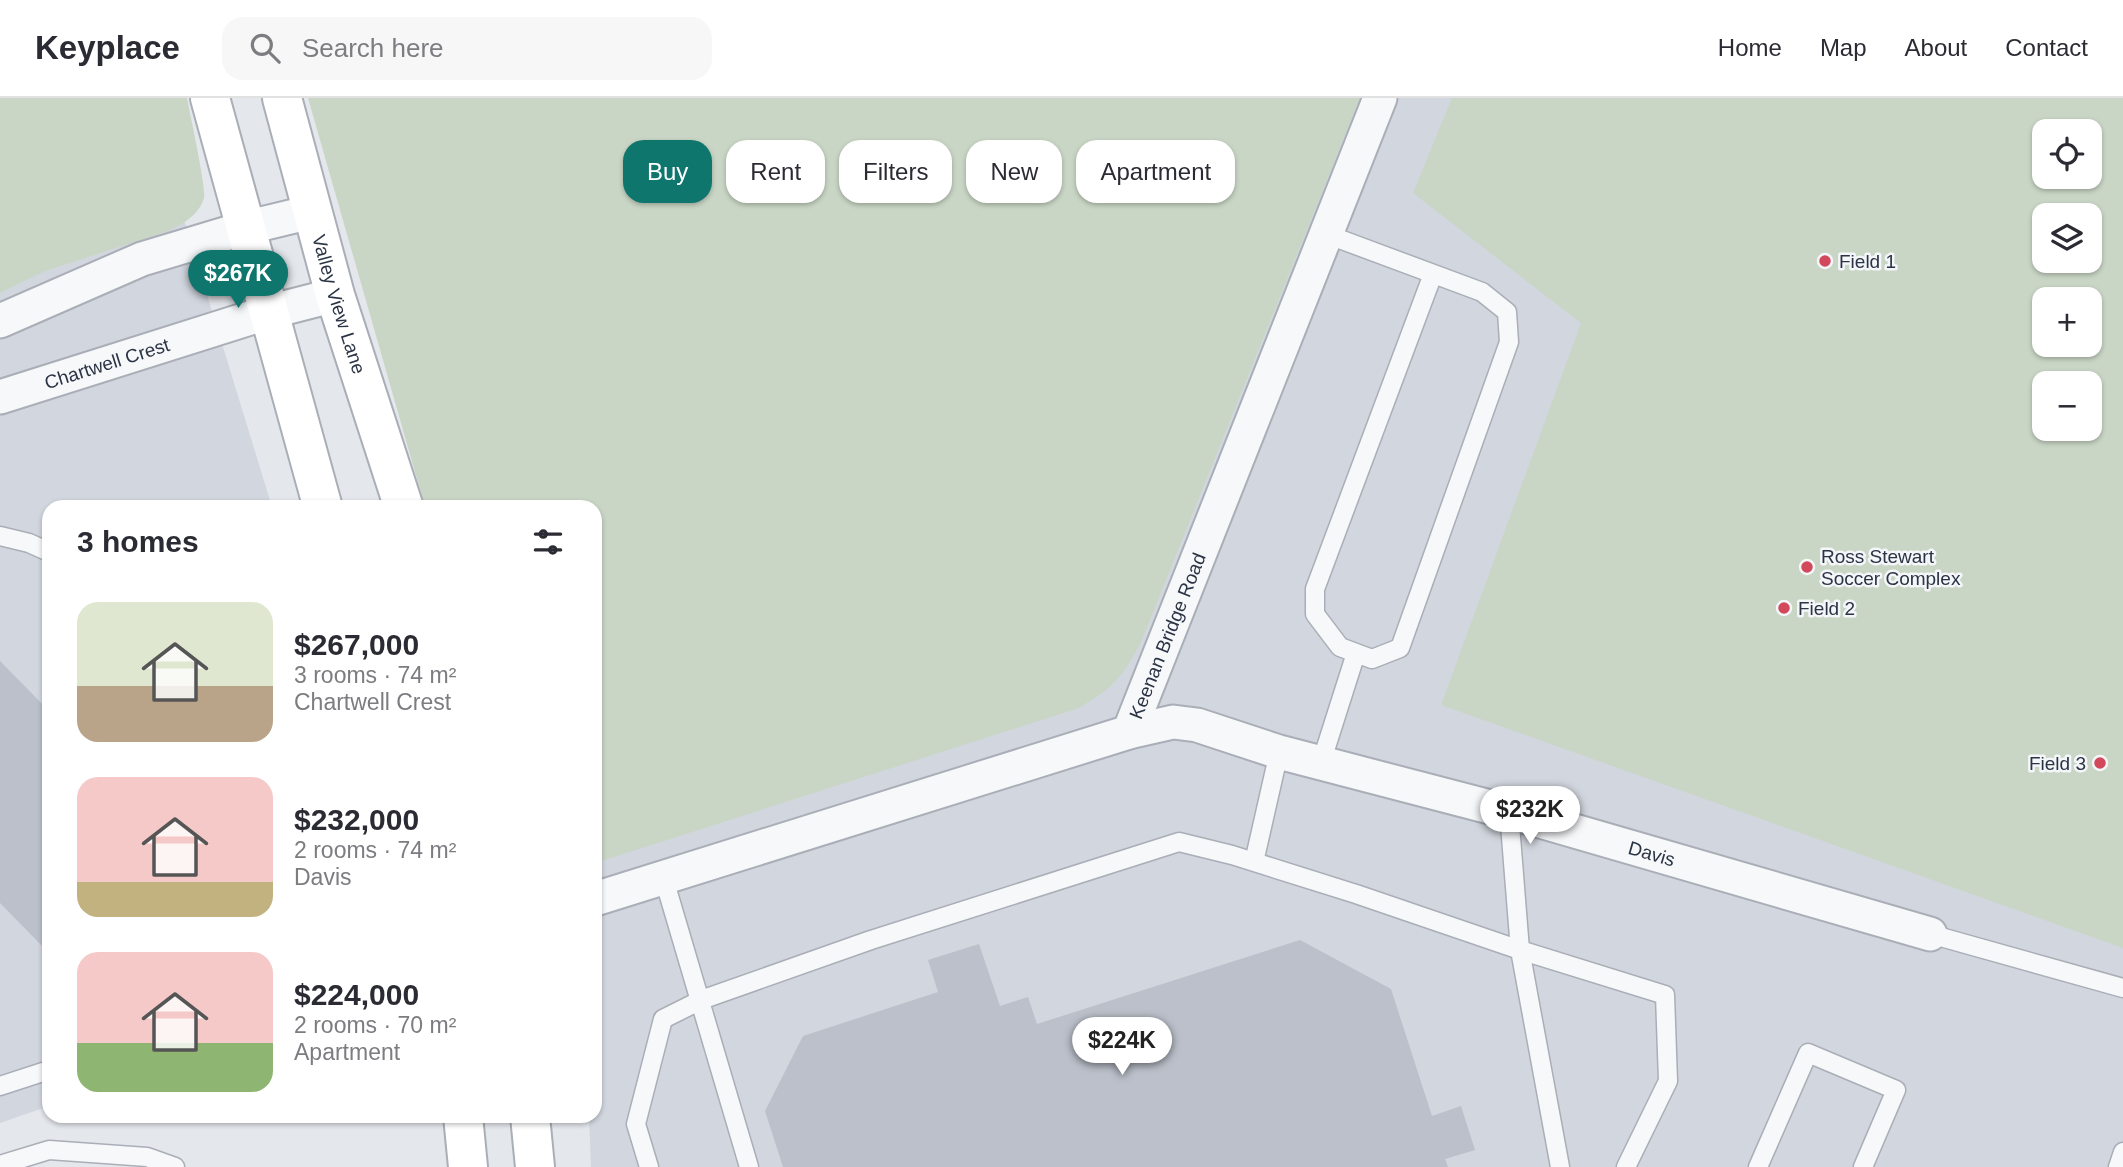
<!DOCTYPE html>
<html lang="en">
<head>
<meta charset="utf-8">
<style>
	:root { --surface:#fff; --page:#f7f7f7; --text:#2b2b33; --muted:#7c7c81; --line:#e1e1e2; --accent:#0f766e }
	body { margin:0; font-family:Arial,sans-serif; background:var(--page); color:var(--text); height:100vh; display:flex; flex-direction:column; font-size:26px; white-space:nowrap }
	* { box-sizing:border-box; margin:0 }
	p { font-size:23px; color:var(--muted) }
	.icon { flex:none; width:38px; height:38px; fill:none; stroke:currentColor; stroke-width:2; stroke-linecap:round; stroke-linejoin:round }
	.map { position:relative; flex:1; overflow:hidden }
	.drawer { position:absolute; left:42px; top:402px; width:560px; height:623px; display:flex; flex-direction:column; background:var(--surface); border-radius:21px; box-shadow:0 2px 5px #0004 }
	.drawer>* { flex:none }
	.hud { position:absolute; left:623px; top:42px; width:665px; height:63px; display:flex; gap:14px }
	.controls { position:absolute; left:2032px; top:21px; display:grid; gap:14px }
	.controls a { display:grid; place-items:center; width:70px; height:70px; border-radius:14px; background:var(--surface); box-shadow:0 2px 5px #0004; font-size:35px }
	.price { position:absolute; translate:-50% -60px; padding:0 16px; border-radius:24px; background:#fff; color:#222; font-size:23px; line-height:46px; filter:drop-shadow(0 2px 4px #0008) }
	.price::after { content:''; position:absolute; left:50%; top:42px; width:21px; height:16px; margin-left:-10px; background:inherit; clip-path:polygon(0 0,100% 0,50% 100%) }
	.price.selected { background:var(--accent); color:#fff }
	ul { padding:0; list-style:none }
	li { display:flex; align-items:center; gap:21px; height:175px; padding:0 35px }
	li span { display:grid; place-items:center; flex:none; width:196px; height:140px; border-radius:21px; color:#555 }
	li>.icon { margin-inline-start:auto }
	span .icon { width:84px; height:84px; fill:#fffc; stroke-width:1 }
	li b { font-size:30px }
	h2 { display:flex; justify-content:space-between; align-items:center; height:84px; padding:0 35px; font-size:30px }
	.tag { padding:0 24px; border-radius:21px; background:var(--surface); box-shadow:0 2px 5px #0004; font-size:24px; line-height:63px }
	.tag.selected { background:var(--accent); color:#fff }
	header { display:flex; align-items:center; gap:42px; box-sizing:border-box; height:98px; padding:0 35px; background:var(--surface); border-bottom:2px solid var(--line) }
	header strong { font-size:33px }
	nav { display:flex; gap:38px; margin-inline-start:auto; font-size:24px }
	.search { width:490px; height:63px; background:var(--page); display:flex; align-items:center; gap:18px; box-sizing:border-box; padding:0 24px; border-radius:21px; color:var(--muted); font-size:26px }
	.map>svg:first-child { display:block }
	.built { fill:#d2d6de; fill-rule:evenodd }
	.green { fill:#c9d6c5; fill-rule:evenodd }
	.building { fill:#bbc0ca }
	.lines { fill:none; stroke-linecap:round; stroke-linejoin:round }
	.lane-casing { stroke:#a9aeb7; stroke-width:21 }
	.street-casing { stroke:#a9aeb7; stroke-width:37 }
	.secondary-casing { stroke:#a9aeb7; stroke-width:42 }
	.lane { stroke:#f7f8fa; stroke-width:18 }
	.street { stroke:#f7f8fa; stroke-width:33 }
	.secondary { stroke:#fff; stroke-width:38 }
	.poi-dot { fill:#d1495b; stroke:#f4f6f9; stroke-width:2.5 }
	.labels { text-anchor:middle; stroke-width:5; stroke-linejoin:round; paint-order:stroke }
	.poi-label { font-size:19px; fill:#2b3445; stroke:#f4f6f9; text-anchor:start }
	.street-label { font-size:19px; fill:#2b3445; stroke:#f4f6f9 }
</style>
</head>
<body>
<header>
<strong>Keyplace</strong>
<div class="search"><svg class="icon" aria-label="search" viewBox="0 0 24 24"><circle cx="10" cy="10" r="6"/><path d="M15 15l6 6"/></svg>Search here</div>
<nav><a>Home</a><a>Map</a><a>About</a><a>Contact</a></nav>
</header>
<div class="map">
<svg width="2123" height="1069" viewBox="0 0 2123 1069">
	<rect width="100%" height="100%" fill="#e4e7ec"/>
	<path class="built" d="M0,0L178,102L272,409L49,410V1008L0,1025Z
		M354,0H2123V1069H591L589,1019L595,1018V410ZM2044,33H2090V79H2044ZM2044,117H2090V163H2044ZM2044,201H2090V247H2044ZM2044,285H2090V331H2044Z"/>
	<path class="green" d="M0,0H187C190,16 206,89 204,100C199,117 183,126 168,133L45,173L0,195Z
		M308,0H1360L1141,544C1122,580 1114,589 1079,610L595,765V410L425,409Z
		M1452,0H2123V850L1441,607L1581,225L1413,95ZM2090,33V79H2044V33ZM2044,117H2090V163H2044ZM2044,201H2090V247H2044ZM2090,285V331H2044V285Z"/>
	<path class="building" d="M0,563L49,613V855L0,805Z
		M1300,842L1391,891L1432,1018L1461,1008L1475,1052L1445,1061L1448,1069H783L765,1013L803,938L938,894L928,862L979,846L1000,908L1028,899L1037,926Z"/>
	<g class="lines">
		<g class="lane-casing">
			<path id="lane" d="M1326,136L1482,194L1507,214L1509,244L1400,550L1372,561L1340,549L1315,516V491L1433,176
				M0,438L29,445L49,454
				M1321,665L1356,555
				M1509,714L1520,852L1665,897L1668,983L1626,1069
				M1254,764L1279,654
				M664,781L749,1069
				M1930,836L2123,890
				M0,988L49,972
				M0,1067L49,1052L147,1059L175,1069
				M649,1069L636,1026L663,921L701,902L871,842L1179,744L1232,757L1356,796L1520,852L1560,1069
				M1758,1069L1808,955L1896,992L1863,1069
				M2118,1069L2123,1054"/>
		</g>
		<g class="street-casing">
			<g id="street">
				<path d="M0,223L142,161L245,130L311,114"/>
				<path id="s1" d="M0,299L269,214L335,197"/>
				<path id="s2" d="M1129,634L1173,624L1197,627L1279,654L1509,714L1930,836"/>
				<path id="s3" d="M595,801L1129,634L1380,0"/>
			</g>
		</g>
		<g class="secondary-casing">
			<g id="secondary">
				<path d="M210,0L323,410"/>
				<path id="s4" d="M282,0L335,197L404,410"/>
				<path d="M463,1018L468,1069"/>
				<path d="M530,1018L535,1069"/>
			</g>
		</g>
		<use href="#lane" class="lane"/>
		<use href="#street" class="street"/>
		<use href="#secondary" class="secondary"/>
	</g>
	<g class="poi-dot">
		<circle cx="1825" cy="163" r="7"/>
		<circle cx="1807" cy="469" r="7"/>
		<circle cx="1784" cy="510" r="7"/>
		<circle cx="2100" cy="665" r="7"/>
	</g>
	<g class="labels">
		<g class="poi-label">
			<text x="1839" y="170">Field 1</text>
			<text x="1821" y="465">Ross Stewart<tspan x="1821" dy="22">Soccer Complex</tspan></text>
			<text x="1798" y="517">Field 2</text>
			<text x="2086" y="672" text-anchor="end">Field 3</text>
		</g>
		<g class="street-label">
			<text dy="7" stroke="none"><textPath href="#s4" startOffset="214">Valley View Lane</textPath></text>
			<text dy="7" stroke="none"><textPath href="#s1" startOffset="112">Chartwell Crest</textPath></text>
			<text dy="7" stroke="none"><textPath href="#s3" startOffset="663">Keenan Bridge Road</textPath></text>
			<text dy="7" stroke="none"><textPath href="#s2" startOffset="542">Davis</textPath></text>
		</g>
	</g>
</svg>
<div class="controls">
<a><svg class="icon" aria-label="locate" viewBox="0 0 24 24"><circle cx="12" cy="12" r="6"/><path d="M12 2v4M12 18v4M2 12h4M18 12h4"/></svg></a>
<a><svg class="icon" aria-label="layers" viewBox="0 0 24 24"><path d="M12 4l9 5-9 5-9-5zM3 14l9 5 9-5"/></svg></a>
<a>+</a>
<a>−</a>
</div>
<b class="price selected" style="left:238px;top:212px">$267K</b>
<b class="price" style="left:1530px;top:748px">$232K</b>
<b class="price" style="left:1122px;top:979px">$224K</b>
<div class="hud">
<a class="tag selected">Buy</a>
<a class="tag">Rent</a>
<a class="tag">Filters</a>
<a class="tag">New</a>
<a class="tag">Apartment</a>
</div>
<section class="drawer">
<h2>3 homes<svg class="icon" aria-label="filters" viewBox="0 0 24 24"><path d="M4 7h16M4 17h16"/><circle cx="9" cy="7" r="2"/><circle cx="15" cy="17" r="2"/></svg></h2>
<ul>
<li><span style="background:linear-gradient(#dfe7d0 60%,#b9a48a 0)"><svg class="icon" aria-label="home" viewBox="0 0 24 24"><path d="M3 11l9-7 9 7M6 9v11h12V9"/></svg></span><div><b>$267,000</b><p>3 rooms · 74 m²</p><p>Chartwell Crest</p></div></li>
<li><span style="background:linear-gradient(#f6c9c9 75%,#c2b280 0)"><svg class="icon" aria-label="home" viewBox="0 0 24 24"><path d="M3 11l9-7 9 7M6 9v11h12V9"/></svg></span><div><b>$232,000</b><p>2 rooms · 74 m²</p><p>Davis</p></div></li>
<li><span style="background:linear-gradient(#f6c9c9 65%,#8fb573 0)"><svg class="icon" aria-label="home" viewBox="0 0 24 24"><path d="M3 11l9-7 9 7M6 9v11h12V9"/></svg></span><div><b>$224,000</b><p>2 rooms · 70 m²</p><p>Apartment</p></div></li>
</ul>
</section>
</div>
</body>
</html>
